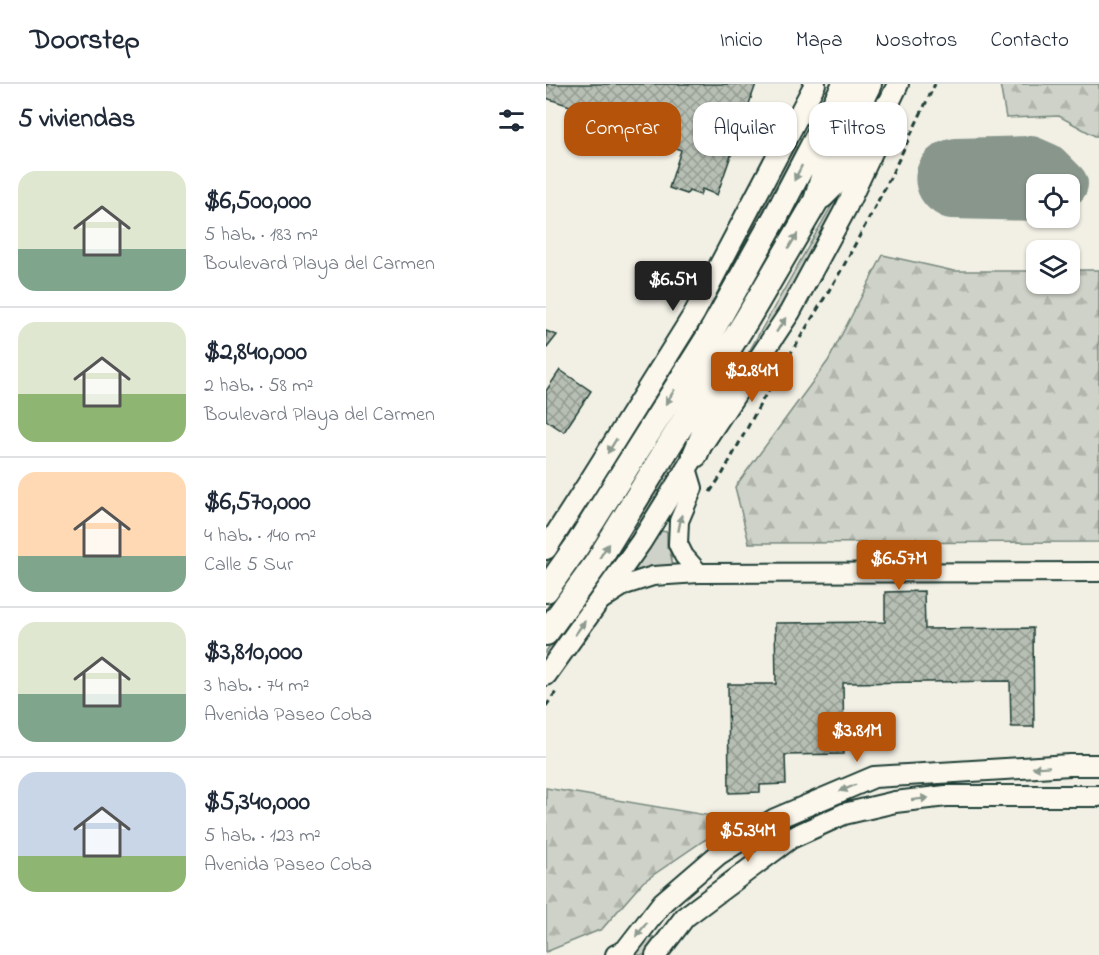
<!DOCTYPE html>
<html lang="es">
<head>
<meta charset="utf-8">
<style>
	:root { --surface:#fff; --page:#f2f2f3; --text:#1f2937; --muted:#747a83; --line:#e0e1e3; --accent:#b45309 }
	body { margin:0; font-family:"Indie Flower",sans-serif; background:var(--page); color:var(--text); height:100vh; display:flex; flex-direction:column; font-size:22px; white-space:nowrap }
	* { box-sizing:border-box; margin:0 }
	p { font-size:20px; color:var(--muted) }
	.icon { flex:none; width:33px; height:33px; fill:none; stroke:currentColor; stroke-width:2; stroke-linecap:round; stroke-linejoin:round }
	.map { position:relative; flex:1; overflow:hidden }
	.side { display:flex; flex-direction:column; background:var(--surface); width:546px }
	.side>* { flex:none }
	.guide { position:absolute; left:18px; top:18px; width:444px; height:54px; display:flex; gap:12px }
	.buttons { position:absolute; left:480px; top:90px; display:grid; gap:12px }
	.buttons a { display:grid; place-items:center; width:54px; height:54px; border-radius:12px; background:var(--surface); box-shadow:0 2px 4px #0004; font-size:30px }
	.price { position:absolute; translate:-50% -51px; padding:0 14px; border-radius:6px; background:var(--accent); color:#fff; font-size:20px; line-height:39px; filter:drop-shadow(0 2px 3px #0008) }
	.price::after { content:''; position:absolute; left:50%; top:36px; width:18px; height:14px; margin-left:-9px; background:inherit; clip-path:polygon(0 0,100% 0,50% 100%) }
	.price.current { background:#222; color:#fff }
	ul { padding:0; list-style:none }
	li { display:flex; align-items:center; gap:18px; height:150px; padding:0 18px }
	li+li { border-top:2px solid var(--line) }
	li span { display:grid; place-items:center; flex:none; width:168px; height:120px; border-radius:18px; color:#555 }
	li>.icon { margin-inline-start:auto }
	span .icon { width:72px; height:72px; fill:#fffc; stroke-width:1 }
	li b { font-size:26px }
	h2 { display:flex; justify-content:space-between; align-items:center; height:72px; padding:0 18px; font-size:26px }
	.pill { padding:0 21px; border-radius:18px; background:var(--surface); box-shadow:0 2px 4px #0004; font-size:21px; line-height:54px }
	.pill.current { background:var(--accent); color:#fff }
	header { display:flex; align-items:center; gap:36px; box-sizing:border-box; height:84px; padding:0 30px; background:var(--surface); border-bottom:2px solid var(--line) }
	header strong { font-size:28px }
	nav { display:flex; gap:33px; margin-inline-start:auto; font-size:21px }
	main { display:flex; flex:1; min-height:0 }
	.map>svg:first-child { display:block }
	.grass { fill:#cfd2c8; stroke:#77887e; stroke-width:1.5 }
	.forest { fill:url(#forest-firs); stroke:#77887e; stroke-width:1.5 }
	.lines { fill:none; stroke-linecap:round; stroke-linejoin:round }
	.taxiway { stroke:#88968c; stroke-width:46 }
	.building { fill:url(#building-cross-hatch); stroke:#1f3d34; stroke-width:1.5 }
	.tertiary-casing { stroke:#1f3d34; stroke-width:22 }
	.secondary-casing { stroke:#1f3d34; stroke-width:24 }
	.trunk-casing { stroke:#1f3d34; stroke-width:28 }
	.path { stroke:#1f3d34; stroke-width:3; stroke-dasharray:6 4.5; stroke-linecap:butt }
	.tertiary { stroke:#fbf7ec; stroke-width:18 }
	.secondary { stroke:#fbf7ec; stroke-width:20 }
	.trunk { stroke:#fbf7ec; stroke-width:24 }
	.oneway { fill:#8d9a90 }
</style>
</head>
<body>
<header>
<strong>Doorstep</strong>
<nav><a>Inicio</a><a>Mapa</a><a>Nosotros</a><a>Contacto</a></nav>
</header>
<main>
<section class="side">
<h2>5 viviendas<svg class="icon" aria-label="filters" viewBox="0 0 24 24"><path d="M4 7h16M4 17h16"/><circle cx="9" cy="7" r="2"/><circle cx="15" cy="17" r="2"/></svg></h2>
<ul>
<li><span style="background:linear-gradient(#dfe7d0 65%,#7fa58c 0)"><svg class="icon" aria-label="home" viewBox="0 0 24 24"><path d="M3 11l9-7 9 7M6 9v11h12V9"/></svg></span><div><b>$6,500,000</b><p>5 hab. · 183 m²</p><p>Boulevard Playa del Carmen</p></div></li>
<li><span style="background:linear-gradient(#dfe7d0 60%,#8fb573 0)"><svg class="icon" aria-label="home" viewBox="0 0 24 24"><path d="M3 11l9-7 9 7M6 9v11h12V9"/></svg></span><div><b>$2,840,000</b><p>2 hab. · 58 m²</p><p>Boulevard Playa del Carmen</p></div></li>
<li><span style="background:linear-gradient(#ffd9b3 70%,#7fa58c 0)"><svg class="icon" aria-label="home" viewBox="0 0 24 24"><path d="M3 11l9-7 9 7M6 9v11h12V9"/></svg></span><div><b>$6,570,000</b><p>4 hab. · 140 m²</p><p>Calle 5 Sur</p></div></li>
<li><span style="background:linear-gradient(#dfe7d0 60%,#7fa58c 0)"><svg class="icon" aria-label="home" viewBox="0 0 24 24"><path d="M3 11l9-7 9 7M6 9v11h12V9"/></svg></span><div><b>$3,810,000</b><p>3 hab. · 74 m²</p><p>Avenida Paseo Coba</p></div></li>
<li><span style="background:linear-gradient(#c9d6e8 70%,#8fb573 0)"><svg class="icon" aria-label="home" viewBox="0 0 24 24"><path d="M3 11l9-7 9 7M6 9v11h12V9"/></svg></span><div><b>$5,340,000</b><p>5 hab. · 123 m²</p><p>Avenida Paseo Coba</p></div></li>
</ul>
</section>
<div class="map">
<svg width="553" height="871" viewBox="0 0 553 871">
	<defs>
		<pattern id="forest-firs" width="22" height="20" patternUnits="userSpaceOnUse" patternTransform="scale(1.5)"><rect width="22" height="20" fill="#cfd2c8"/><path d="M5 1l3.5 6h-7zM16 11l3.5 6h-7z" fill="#b1b5ac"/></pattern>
		<pattern id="building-cross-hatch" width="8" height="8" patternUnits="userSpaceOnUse" patternTransform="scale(1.5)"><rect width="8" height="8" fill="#b7beb3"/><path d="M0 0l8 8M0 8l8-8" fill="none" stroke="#949c92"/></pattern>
	</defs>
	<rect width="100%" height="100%" fill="#f2f0e5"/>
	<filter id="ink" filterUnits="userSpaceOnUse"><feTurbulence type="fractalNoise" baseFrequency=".0167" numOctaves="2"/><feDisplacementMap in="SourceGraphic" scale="12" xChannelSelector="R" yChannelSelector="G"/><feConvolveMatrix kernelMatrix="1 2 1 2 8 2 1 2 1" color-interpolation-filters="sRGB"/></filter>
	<g filter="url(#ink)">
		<path class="grass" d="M306,12L264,95L164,276L37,481L0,533V525C75,420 143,310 207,197C241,136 273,73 306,12Z
			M249,62L251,64L163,227L105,324L0,489V480L103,322L159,225Z
			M308,82L305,94L242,212L211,265L183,303Z
			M157,325L149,349L134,375L79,462L0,576V567L24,535Z
			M115,447L121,448V463L124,467L127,482L91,488L88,485Z
			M104,853H109L110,861L98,871H86Z"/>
		<path class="forest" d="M454,0H553V52H549L513,32L460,34Z
			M337,171L408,187H490V200H524V186H553V458L203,459L189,403L282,277Z
			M0,704L195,737L157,757L97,798L56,845L0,868Z"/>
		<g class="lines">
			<path class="taxiway" d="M490,114L405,112C386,103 389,81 410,77L485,75L501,82L519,100"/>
		</g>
		<path class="building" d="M0,0H210L171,111L156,105L154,111L143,107L141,110L123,104L135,66L104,55L102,48L0,14Z
			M0,247L11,251L0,265Z
			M14,286L45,307L18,348L0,336V307Z
			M378,507L379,545L487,544L488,643H465L464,597L297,599L298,670L239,671L240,700L214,701V708L183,709L182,600H230L229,539L339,538V508Z"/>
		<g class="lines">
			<g class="tertiary-casing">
				<path id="tertiary" d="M141,384L147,404L133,437L132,460L138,472L153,489
					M54,517L79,501L107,492L153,489L553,488"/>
			</g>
			<g class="secondary-casing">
				<path id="secondary" d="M0,465L45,395L148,230L269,0
					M0,591L95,458L149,371L244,228L300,124L336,47L341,23L352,0
					M70,871L79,867L117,818L173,770L229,735L328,693L524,681H553
					M110,871L139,833L245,754L298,730L349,718L400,712H553"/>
			</g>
			<g class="trunk-casing">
				<path id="trunk" d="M276,112L293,95L341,23
					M149,371L188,279
					M0,506L31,462L160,257L230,132L299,0
					M0,549L50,480L201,235L270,117L278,90L323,0"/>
			</g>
			<path class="path" d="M164,408L177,389L217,315L296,185L341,100L389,0
				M0,622L12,605"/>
			<use href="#tertiary" class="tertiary"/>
			<use href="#secondary" class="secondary"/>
			<use href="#trunk" class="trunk"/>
		</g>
		<defs><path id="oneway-solid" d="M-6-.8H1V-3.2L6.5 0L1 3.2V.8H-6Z" transform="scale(1.5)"/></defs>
		<g class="oneway">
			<use href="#oneway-solid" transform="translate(252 89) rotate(117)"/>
			<use href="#oneway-solid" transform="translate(247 157) rotate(-59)"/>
			<use href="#oneway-solid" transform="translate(235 241) rotate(-57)"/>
			<use href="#oneway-solid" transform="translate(124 313) rotate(122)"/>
			<use href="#oneway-solid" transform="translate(66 362) rotate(122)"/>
			<use href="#oneway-solid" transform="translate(134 439) rotate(-79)"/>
			<use href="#oneway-solid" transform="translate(58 467) rotate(-58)"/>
			<use href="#oneway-solid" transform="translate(34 544) rotate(-54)"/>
			<use href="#oneway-solid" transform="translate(495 683) rotate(176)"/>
			<use href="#oneway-solid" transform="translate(302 704) rotate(157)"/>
			<use href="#oneway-solid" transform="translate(374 715) rotate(-7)"/>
			<use href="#oneway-solid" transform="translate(95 846) rotate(128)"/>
		</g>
	</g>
</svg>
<div class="buttons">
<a><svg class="icon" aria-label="locate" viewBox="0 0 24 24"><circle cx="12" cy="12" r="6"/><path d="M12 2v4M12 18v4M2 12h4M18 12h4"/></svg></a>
<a><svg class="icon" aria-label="layers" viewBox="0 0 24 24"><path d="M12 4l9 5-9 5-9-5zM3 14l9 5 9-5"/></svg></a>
</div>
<b class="price current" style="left:127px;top:228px">$6.5M</b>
<b class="price" style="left:206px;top:319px">$2.84M</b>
<b class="price" style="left:353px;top:507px">$6.57M</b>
<b class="price" style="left:311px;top:679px">$3.81M</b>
<b class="price" style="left:202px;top:779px">$5.34M</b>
<div class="guide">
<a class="pill current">Comprar</a>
<a class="pill">Alquilar</a>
<a class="pill">Filtros</a>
</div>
</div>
</main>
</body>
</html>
